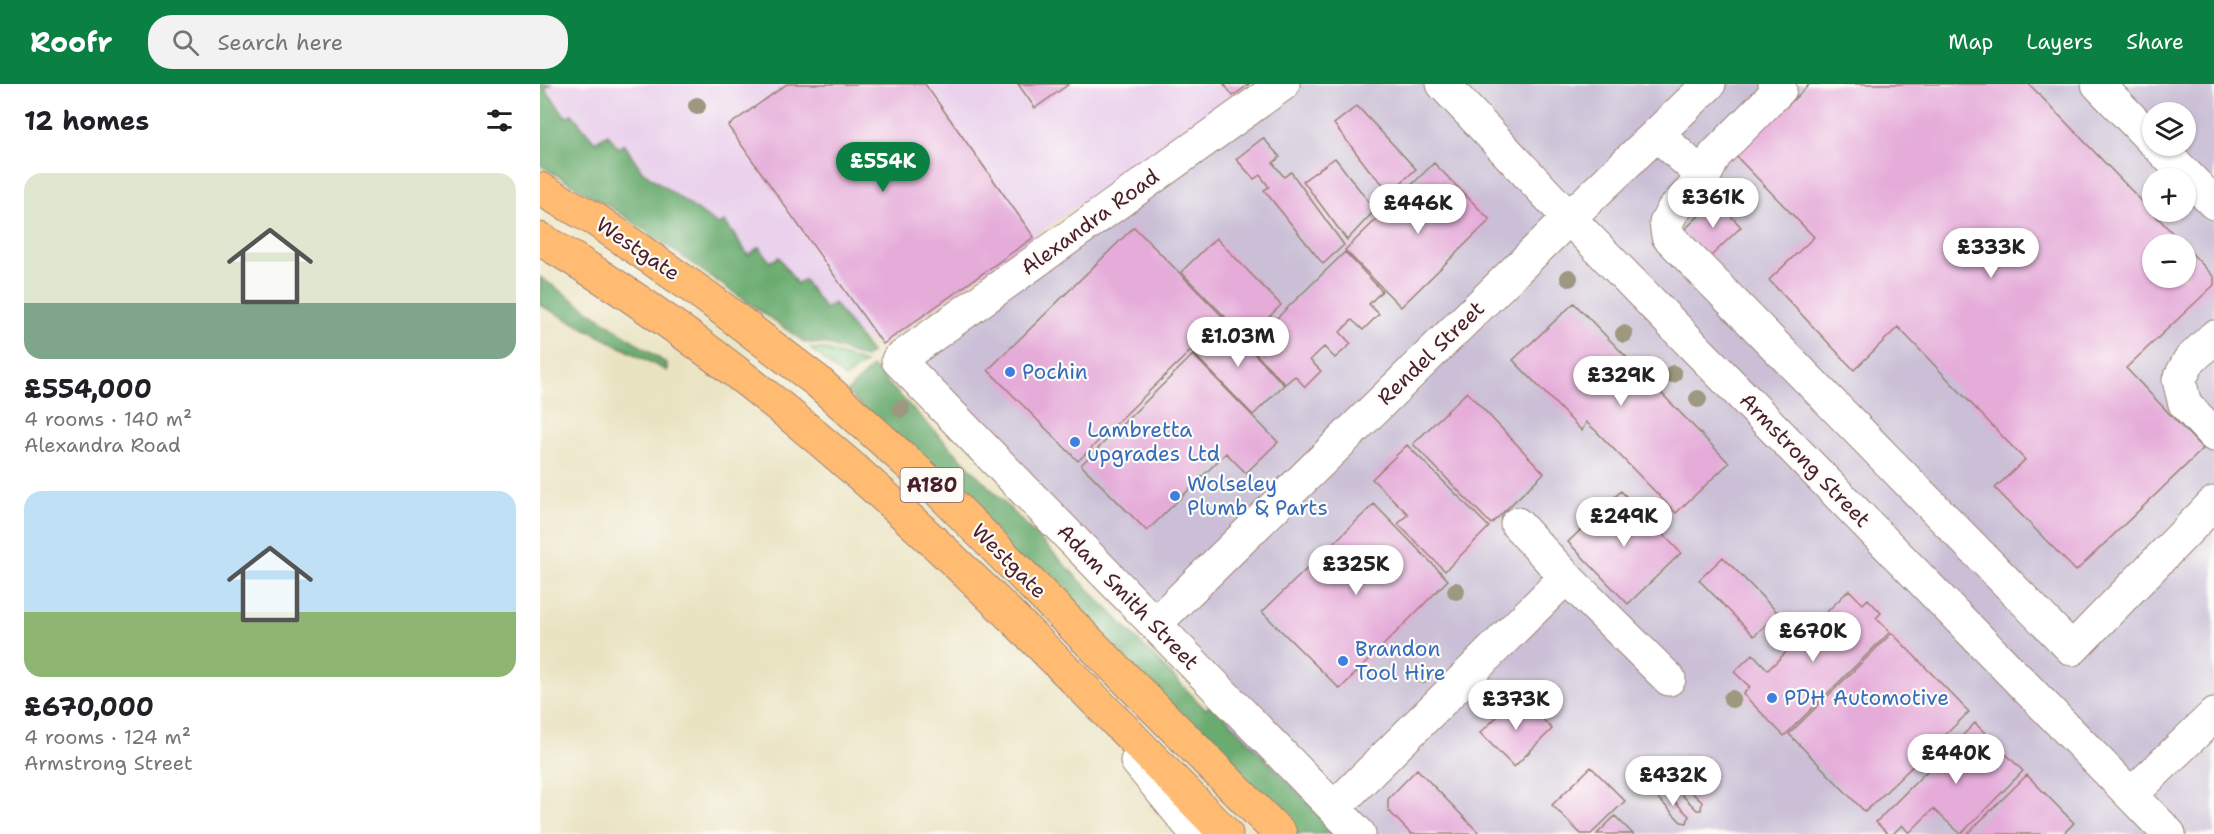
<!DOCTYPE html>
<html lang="en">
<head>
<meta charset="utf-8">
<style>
	:root { --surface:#fff; --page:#f2f2f2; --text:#202124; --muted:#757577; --accent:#0b8043 }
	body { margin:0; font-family:"Shantell Sans",sans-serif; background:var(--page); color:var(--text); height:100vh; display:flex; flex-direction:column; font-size:22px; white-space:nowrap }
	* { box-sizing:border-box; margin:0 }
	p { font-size:20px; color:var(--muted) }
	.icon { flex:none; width:33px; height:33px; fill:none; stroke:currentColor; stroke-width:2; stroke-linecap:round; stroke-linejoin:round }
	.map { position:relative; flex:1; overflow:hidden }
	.sheet { display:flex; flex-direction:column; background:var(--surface); width:540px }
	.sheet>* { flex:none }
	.buttons { position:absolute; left:1602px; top:18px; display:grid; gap:12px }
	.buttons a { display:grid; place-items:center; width:54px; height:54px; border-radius:50%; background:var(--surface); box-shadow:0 2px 4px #0004; font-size:30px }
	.price { position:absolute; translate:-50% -51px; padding:0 14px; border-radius:21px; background:#fff; color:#222; font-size:20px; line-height:39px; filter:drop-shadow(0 2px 3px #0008) }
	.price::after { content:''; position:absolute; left:50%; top:36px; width:18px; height:14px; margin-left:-9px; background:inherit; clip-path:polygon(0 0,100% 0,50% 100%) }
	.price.selected { background:var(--accent); color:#fff }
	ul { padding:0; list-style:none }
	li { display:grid; align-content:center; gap:12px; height:318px; padding:0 24px }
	li span { display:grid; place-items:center; height:186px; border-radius:18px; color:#555 }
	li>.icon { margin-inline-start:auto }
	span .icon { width:108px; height:108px; fill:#fffc; stroke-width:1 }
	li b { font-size:26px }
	h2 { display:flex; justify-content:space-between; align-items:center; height:72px; padding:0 24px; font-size:26px }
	header { display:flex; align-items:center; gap:36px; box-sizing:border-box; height:84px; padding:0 30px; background:var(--accent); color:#fff }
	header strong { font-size:28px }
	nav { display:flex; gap:33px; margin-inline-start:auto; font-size:21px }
	.search { width:420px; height:54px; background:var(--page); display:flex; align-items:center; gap:15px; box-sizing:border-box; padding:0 21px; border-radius:24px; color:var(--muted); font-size:22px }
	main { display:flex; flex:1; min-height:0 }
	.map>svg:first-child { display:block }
	.built { fill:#ead1ec }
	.industrial { fill:#cabfd6; fill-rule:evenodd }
	.green { fill:#84c882; stroke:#677456; stroke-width:1.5 }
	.forest { fill:#6bac70; stroke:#5a664e; stroke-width:1.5 }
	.building { fill:#e5abd9 }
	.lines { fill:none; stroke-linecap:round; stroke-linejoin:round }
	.minor-casing { stroke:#9a8176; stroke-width:35 }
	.highway-casing { stroke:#9a8176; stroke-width:35 }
	.minor { stroke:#fff; stroke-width:33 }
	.highway { stroke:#febb71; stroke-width:33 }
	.tree { fill:#9d987f }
	.shop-dot { fill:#3f7fe0; stroke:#fdfcf7; stroke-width:2 }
	.labels { text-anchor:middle; stroke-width:4.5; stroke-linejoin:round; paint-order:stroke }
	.shield { fill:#fdfcf7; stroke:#806168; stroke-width:1.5 }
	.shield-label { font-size:20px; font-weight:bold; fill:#4a1f2b }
	.street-label { font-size:21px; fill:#4a1f2b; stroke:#fdfcf7 }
	.shop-label { font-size:21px; fill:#366cbe; stroke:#fdfcf7; text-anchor:start }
</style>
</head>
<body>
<header>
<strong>Roofr</strong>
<div class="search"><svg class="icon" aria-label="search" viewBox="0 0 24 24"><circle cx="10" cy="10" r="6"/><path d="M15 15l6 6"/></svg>Search here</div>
<nav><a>Map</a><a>Layers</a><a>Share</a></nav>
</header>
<main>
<section class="sheet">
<h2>12 homes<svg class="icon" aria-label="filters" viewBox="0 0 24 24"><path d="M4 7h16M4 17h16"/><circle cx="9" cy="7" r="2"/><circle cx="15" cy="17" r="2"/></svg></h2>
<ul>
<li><span style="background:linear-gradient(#dfe7d0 70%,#7fa58c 0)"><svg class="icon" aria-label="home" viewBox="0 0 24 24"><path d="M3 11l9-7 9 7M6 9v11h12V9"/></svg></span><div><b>£554,000</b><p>4 rooms · 140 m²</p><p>Alexandra Road</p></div></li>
<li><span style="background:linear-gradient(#bfe0f5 65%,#8fb573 0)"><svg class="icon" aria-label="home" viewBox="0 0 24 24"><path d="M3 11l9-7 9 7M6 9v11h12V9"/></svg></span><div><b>£670,000</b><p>4 rooms · 124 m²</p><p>Armstrong Street</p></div></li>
</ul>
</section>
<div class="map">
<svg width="1674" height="750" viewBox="0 0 1674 750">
	<rect width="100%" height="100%" fill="#fdfcf7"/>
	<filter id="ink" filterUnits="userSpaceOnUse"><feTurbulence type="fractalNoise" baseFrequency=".0167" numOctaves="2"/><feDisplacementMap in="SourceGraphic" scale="12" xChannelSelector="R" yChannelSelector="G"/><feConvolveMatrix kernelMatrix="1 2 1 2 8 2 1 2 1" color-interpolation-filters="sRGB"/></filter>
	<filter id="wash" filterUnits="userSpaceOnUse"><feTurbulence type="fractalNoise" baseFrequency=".008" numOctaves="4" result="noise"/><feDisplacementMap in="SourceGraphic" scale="24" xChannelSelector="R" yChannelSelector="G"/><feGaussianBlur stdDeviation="1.35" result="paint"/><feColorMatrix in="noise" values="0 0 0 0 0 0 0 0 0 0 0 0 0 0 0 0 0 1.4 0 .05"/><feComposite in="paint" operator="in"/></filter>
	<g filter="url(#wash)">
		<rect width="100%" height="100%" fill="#eae3c2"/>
		<path class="built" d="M0,0H709L343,260L342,266L0,24Z"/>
		<path class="industrial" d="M727,0H1674V750H795L345,271ZM1612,28H1646V62H1612ZM1612,94H1646V128H1612ZM1612,160H1646V194H1612Z"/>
		<path class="green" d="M271,265H284L325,279L305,294Z"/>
		<path class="forest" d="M0,0H11L5,5L26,33L32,30L55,58L68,50L78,64L84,60L102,87L178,141L185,138L208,171L219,163L230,178L239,173L257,200L264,196L285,225L294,219L331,269L324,274L286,260L266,259L77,127L0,81Z
			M0,193L127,280V287L0,221Z
			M332,283L665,625L673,620L797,750H750L307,308Z"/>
		<g id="blocks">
			<path class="building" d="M247,0H385L494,153L343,260L188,42Z
				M478,0H529L495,24Z
				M684,0H709L693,12Z
				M1270,0H1489L1643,160H1612V194H1646V163L1674,193V201L1586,284L1663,365L1536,487L1455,404L1485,376L1358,243L1314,286L1229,196L1274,153L1195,71Z
				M817,22L876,85L851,108L830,87L794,40Z
				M723,54L740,73L733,79L744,93L751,88L804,161L783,180L724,106L729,103L720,91L714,95L696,75Z
				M795,74L835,126L807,156L763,97Z
				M894,79L950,136L861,223L805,166Z
				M1176,116L1201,143L1170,173L1144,146Z
				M594,143L684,234L538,377L448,286Z
				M676,154L741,221L707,255L641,188Z
				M805,168L842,207L829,220L839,230L823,246L812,236L800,248L811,260L795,274L784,263L770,276L781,287L765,303L755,292L745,300L708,262Z
				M1034,219L1189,379L1136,429L1056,347L1046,338L1042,347L973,276Z
				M684,238L744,301L713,331L652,268Z
				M653,271L738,358L706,389L686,369L607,447L541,381Z
				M927,308L1004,389L951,440L873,360Z
				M867,361L949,443L905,487L858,440L868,430L832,395Z
				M1081,407L1141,469L1088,520L1028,458Z
				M834,420L908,496L800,605L722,528Z
				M1183,473L1238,529L1214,552L1159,496Z
				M1309,506L1323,520L1328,515L1341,529L1336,534L1350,548L1244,652L1203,610L1210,603L1194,588L1213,570L1228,586Z
				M1352,549L1429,628L1325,728L1249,650Z
				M980,611L1012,645L974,683L940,649Z
				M1435,639L1483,687L1421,750L1393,725L1369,749L1362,741L1353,750H1348L1336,738Z
				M1051,683L1085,717L1051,750H1041L1012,721Z
				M877,685L940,750H871L848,726V715Z
				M1487,691L1534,739L1523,750H1427Z
				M1135,693L1162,718L1161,726H1157L1131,700Z
				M1123,706L1149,732L1147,739L1141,738L1117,713L1119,707Z
				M1075,732L1093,750H1057Z"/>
		</g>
	</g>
	<g filter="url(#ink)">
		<use href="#blocks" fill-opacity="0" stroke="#9a8176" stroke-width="1.5"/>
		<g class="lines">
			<g class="minor-casing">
				<path id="minor" d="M743,0L358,276L819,750
					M903,0L1029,134L1629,750
					M1235,0L1240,5L1175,71L1164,93L1133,126L1126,139L1128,152L1532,565L1674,419
					M1558,0L1612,56
					M1117,50L1164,93
					M1618,62L1674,119
					M1674,253L1649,277L1639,296L1645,320L1674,351
					M977,440L1026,493L1129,595
					M615,540L1029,134L1169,0
					M597,677L657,750
					M1592,710L1674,631
					M794,724L1026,493"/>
			</g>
			<g class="highway-casing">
				<path id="highway" d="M0,105L56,136L168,214L277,297L398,406L740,750
					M0,155C264,309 474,533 686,750"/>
			</g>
			<use href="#minor" class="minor"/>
			<use href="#highway" class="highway"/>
		</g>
		<g class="tree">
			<circle cx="157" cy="22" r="9"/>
			<circle cx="1029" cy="194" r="9"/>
			<circle cx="1084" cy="250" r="9"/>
			<circle cx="1133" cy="290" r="9"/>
			<circle cx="1158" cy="315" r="9"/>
			<circle cx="361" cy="325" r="9"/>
			<circle cx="916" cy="507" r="9"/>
			<circle cx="883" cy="591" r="9"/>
			<circle cx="1192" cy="615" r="9"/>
		</g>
	</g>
	<g class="shop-dot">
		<circle cx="470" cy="288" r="6"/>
		<circle cx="535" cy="358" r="6"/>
		<circle cx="635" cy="412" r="6"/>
		<circle cx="803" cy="577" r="6"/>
		<circle cx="1232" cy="614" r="6"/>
	</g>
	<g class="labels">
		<rect class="shield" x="360.5" y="384" width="63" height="34" rx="4.5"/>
		<g class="shield-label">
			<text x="392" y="408">A180</text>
		</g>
		<g class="street-label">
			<text transform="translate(550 138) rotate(-36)" y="7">Alexandra Road</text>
			<text transform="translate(98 165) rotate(34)" y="7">Westgate</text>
			<text transform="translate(891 269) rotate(-44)" y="7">Rendel Street</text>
			<text transform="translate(1265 376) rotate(46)" y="7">Armstrong Street</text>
			<text transform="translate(469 477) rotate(45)" y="7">Westgate</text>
			<text transform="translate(588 513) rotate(46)" y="7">Adam Smith Street</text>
		</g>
		<g class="shop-label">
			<text x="482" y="295">Pochin</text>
			<text x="547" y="353">Lambretta<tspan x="547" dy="24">upgrades Ltd</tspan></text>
			<text x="647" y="407">Wolseley<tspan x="647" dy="24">Plumb &amp; Parts</tspan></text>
			<text x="815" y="572">Brandon<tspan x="815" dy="24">Tool Hire</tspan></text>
			<text x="1244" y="621">PDH Automotive</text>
		</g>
	</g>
</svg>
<div class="buttons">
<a><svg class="icon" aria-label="layers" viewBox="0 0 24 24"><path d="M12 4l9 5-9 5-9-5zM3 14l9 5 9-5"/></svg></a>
<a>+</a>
<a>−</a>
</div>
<b class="price selected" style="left:343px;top:109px">£554K</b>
<b class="price" style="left:1173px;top:145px">£361K</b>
<b class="price" style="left:878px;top:151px">£446K</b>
<b class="price" style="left:1451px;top:195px">£333K</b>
<b class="price" style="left:698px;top:284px">£1.03M</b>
<b class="price" style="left:1081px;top:323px">£329K</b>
<b class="price" style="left:1084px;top:464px">£249K</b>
<b class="price" style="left:816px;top:512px">£325K</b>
<b class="price" style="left:1273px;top:579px">£670K</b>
<b class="price" style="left:976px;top:647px">£373K</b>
<b class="price" style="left:1416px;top:701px">£440K</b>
<b class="price" style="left:1133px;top:723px">£432K</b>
</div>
</main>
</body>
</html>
